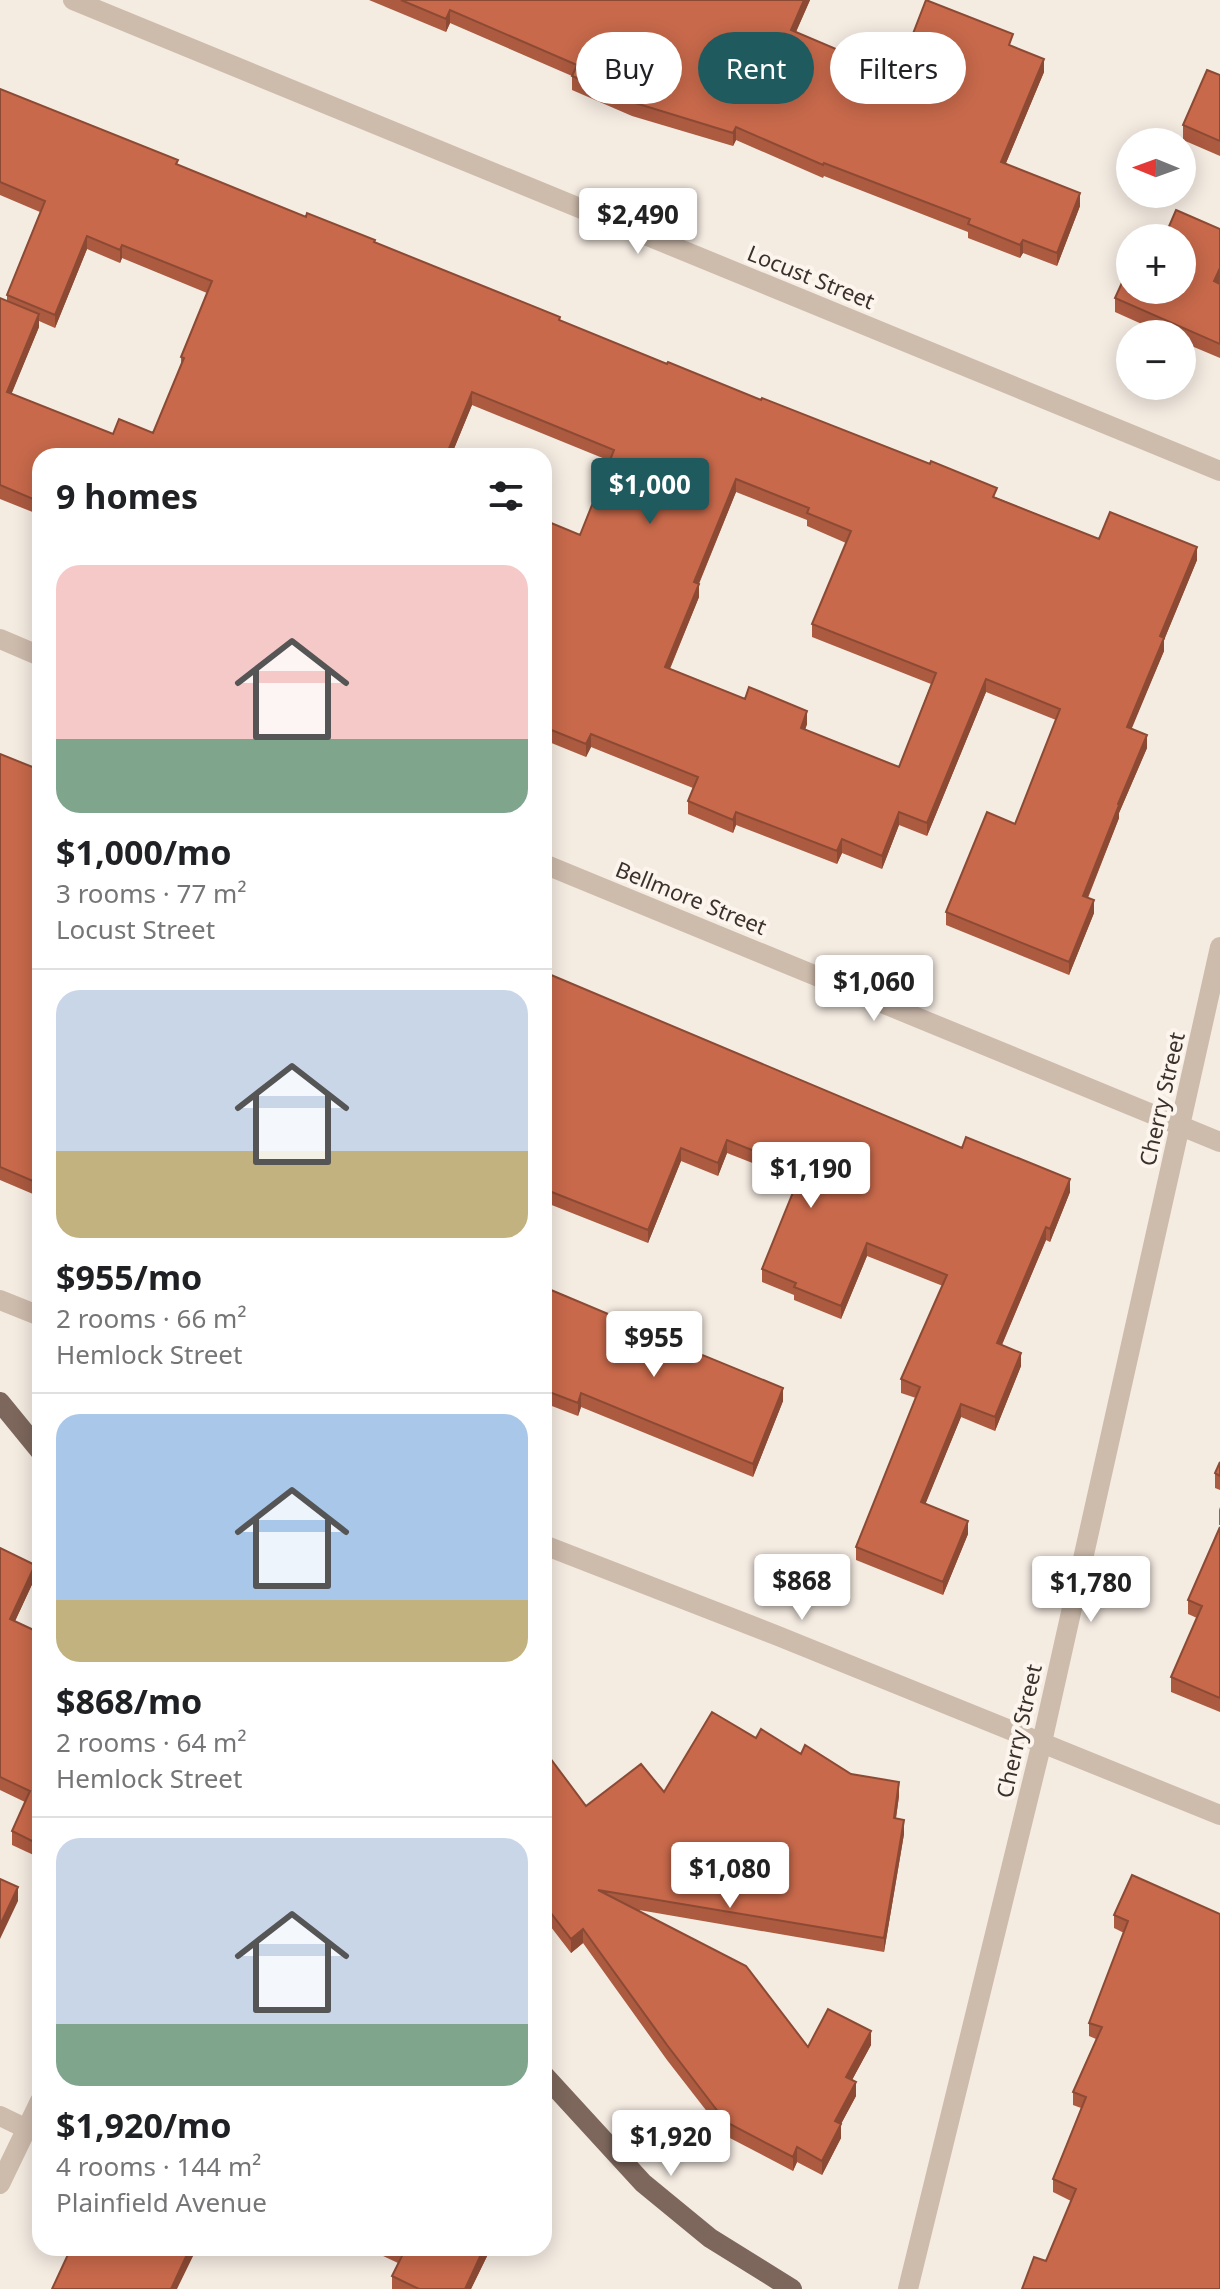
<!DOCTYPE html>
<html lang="en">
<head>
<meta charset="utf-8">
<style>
	:root { --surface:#fff; --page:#f6f6f6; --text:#202124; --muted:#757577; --line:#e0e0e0; --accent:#1f5a5e }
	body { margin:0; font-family:"Noto Sans",sans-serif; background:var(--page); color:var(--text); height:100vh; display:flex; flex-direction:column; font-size:30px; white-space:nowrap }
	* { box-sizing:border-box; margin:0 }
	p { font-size:26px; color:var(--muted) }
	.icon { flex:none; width:44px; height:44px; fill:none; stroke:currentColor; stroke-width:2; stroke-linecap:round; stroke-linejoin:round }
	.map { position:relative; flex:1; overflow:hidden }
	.sheet { position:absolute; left:32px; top:448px; width:520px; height:1808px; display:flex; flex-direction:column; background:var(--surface); border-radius:24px; box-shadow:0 4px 20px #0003 }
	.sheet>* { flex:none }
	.banner { position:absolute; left:576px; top:32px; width:524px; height:72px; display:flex; gap:16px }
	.needle { width:52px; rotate:271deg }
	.tools { position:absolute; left:1116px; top:128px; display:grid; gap:16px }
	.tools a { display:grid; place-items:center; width:80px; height:80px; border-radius:50%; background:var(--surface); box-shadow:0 4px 20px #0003; font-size:40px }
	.price { position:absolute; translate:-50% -68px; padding:0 18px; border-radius:8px; background:#fff; color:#222; font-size:26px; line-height:52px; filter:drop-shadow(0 2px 4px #0008) }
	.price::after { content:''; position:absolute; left:50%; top:48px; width:24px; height:18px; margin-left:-12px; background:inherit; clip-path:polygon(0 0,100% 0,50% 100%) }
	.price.selected { background:var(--accent); color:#fff }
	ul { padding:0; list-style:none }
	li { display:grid; align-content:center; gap:16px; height:424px; padding:0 24px }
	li+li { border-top:2px solid var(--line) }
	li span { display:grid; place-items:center; height:248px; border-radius:24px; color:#555 }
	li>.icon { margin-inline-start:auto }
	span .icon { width:144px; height:144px; fill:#fffc; stroke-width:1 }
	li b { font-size:34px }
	h2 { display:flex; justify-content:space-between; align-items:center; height:96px; padding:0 24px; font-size:34px }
	.tag { padding:0 28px; border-radius:36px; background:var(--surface); box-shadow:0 4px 20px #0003; font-size:28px; line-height:72px }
	.tag.selected { background:var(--accent); color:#fff }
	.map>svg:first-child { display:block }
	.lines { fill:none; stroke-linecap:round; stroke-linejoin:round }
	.minor { stroke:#cdbbac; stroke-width:20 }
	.major { stroke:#7d675c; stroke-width:20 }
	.wall { fill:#ac5a40; fill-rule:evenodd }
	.shaded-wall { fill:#8c4a34 }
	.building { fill:#c8694b; stroke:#8c4a34; stroke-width:2; fill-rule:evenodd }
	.labels { text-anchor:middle; stroke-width:8; stroke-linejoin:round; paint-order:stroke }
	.street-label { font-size:22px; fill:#3b302b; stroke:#fbf5ee }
</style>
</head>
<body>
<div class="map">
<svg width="1220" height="2289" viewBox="0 0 1220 2289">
	<rect width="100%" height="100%" fill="#f4ebe1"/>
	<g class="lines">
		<path class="minor" d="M73,0L1220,471
			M0,639L40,656
			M544,864L1220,1142
			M0,1300L40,1316
			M544,1545L778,1636L1220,1815
			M0,2116L27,2129
			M0,2184L40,2101
			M908,2289L1042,1742L1220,947"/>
		<path class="major" d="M0,1402L40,1451
			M544,2075L643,2183L710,2238L792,2289"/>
	</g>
	<path class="wall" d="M369,0H810L796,32L897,75L1013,47L1044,72L1006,163L1080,206L1057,266L1023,253L1020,258L968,238V232L824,176L823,178L736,140L733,146L632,116L572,90V76L450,23L446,32Z
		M1220,75V156L1183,140V125Z
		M0,89L178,165L306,217L375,242L560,321L1099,539L1197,560L1164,640V651L1131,728L1147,748L1119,813V818L1088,898L1094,913L1069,975L946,925V912L1015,824L1056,720L986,692L927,836L899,825L882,869L842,853L837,864L736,825L733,833L688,814V801L693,788L591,747L586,757L544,740V520L580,535L610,461L472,405L451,456H40V515L0,499V298L7,301V295L40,212L0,195ZM87,249L120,263L122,258L207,293L181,357V365L153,433L113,434L11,394L39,327V321L55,328ZM736,492L807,520V526L846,543L812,624V637L931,684L899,767L805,730L807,724L670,669L699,597V584Z
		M1220,229V358L1182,342V334H1164L1115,312V298L1130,290Z
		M0,754L40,770V1197L0,1180Z
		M544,972L962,1148L1070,1192L1050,1242L1046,1240L1002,1345L1021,1366L995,1431L961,1417L925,1504L968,1534L943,1595L856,1560V1547L916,1398L901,1393V1379L943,1286L867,1256L841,1319L794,1300V1295L762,1282V1269L798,1181L727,1153L718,1176L681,1161L648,1243L544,1202Z
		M544,1294L613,1318L783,1401L753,1477L581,1407L578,1416L544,1403Z
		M1220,1462V1490L1215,1488V1473Z
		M1220,1507V1525H1219V1510Z
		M1220,1527V1712L1171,1692V1677L1197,1618L1188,1614V1600Z
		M0,1548L35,1578L15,1621L40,1633V1858L12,1845V1831L25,1802L0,1790Z
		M756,1738L801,1754L851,1774L899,1796L896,1818L904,1834L884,1952L639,1910L808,2047L871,2045L852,2080L856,2096L841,2124V2138L822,2175L797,2162L793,2171L726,2136L667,2060L583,1943L571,1953L544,1918V1750L586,1806L664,1792Z
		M1220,1914L1046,2261L1071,2201L1053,2192V2179L1081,2108L1073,2105V2092L1096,2039L1089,2036V2023L1124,1933L1114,1928V1915Z
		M366,2248H491L471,2289H392V2276L398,2263Z"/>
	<path class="shaded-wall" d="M804,0H810L791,43V30Z
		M450,10V23L446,32V19Z
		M1044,59V72L1001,175V162Z
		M736,127V140L733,146V133Z
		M1080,193V206L1057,266V253Z
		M87,236V249L55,328V315Z
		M1023,240V253L1020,258V245Z
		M122,245V258L120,263V250Z
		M1220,268V282L1214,296V281Z
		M39,314V327L7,405V392Z
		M472,392V405L451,456H446Z
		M736,479V492L694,595V582Z
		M1197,547V560L1164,640V651L1127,740V727L1160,636Z
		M699,584V597L665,680V667Z
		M986,679V692L927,836V823Z
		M807,711V724L801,741V728Z
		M591,734V747L586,757V744Z
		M1147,735V748L1119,813V818L1083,909V896L1118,804Z
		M736,812V825L733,833V820Z
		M899,812V825L882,869V856Z
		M842,839V853L837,864V851Z
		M1094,900V913L1069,975V962Z
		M727,1140V1153L718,1176V1163Z
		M681,1148V1161L648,1243V1230Z
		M1070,1179V1192L1050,1242V1229Z
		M1046,1227V1240L997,1356V1343Z
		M867,1243V1256L841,1319V1306Z
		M1021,1353V1366L995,1431V1417Z
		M783,1388V1401L753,1477V1464Z
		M581,1393V1407L578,1416V1403Z
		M961,1404V1417L921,1515V1502Z
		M968,1521V1534L943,1595V1582Z
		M35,1565V1578L10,1632V1619Z
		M899,1782V1796L894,1832V1818Z
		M904,1820V1834L884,1952V1938Z
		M18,1887V1901L0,1939V1925Z
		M583,1929V1943L571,1953V1939Z
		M871,2031V2045L846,2091V2077Z
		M856,2082V2096L835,2135V2121Z
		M841,2124V2138L822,2175V2161Z
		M797,2147V2162L793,2171V2157Z
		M190,2248H197L177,2289H171Z
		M484,2248H491L471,2289H465Z"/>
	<path class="building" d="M401,0H804L791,30L897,75L926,0L1013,34L1009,45L1044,59L1001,162L1080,193L1057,253L1023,240L1020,245L968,224L970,219L824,163L823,165L736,127L733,133L632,102L572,76L577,65L450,10L446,19Z
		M1207,70L1220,75V141L1183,125Z
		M0,89L178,160L176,164L306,217L307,213L375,240L374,242L560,317L559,320L667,364L668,362L761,400L762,398L930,464L931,461L997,488L993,497L1099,539L1110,512L1197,547L1160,636L1164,638L1127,727L1147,735L1118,804L1119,805L1083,896L1094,900L1069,962L946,912L987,812L1015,824L1060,709L986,679L927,823L899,812L882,856L842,839L837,851L736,812L733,820L688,801L698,777L591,734L586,744L544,727V520L580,535L614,450L472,392L446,456H40V502L0,485V298L39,314L7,392L113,434L119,419L153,433L184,358L181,357L212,281L122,245L120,250L87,236L55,315L7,295L45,201L0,182ZM736,479L809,508L807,513L851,531L812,624L936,673L899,767L801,728L807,711L749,687L745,699L665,667L699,584L694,582Z
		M1176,210L1220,229V268L1214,281L1220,284V344L1115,298L1130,265V290H1182V238H1164Z
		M0,754L40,770V1184L0,1167Z
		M544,972L962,1148L966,1137L1070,1179L1050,1229L1046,1227L997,1343L1021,1353L995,1417L961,1404L921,1502L968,1521L943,1582L856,1547L920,1387L901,1379L947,1275L867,1243L841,1306L794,1287L796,1283L762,1269L802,1170L727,1140L718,1163L681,1148L648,1230L544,1189Z
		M551,1290L613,1316L612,1318L783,1388L753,1464L581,1393L578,1403L544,1390V1294L549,1296Z
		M1220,1462V1476L1215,1473Z
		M1220,1527V1698L1171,1677L1202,1606L1188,1600Z
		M0,1548L35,1565L10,1619L40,1633V1845L12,1831L30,1791L0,1777Z
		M712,1712L756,1738L761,1729L801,1754L805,1745L851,1774L899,1782L894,1818L904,1820L884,1938L598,1890L746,1966L808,2047L828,2009L871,2031L846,2077L856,2082L835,2121L841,2124L822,2161L797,2147L793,2157L726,2122L667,2045L583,1929L571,1939L544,1904V1750L586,1806L641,1764L664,1792Z
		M1132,1875L1220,1914V2289H1022L1034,2257L1046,2261L1076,2189L1053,2179L1086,2097L1073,2092L1102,2027L1089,2023L1128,1921L1114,1915Z
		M0,1879L18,1887L0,1925Z
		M71,2248H190L171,2289H52Z
		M395,2248H484L465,2289H419L392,2276L404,2252Z"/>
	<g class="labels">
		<g class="street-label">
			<text transform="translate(811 277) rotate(22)" y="8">Locust Street</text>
			<text transform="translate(691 898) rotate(22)" y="8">Bellmore Street</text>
			<text transform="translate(1162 1099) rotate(-77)" y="8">Cherry Street</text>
			<text transform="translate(1019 1731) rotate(-77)" y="8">Cherry Street</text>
		</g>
	</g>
</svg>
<div class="tools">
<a><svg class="needle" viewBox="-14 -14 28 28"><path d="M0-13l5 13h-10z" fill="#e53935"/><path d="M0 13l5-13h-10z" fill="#757577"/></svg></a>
<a>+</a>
<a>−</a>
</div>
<b class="price" style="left:638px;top:256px">$2,490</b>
<b class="price selected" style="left:650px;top:526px">$1,000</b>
<b class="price" style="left:874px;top:1023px">$1,060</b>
<b class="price" style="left:811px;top:1210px">$1,190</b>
<b class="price" style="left:654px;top:1379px">$955</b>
<b class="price" style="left:802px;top:1622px">$868</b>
<b class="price" style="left:1091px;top:1624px">$1,780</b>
<b class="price" style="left:730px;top:1910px">$1,080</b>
<b class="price" style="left:671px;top:2178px">$1,920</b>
<div class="banner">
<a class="tag">Buy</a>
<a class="tag selected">Rent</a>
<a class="tag">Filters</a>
</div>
<section class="sheet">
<h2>9 homes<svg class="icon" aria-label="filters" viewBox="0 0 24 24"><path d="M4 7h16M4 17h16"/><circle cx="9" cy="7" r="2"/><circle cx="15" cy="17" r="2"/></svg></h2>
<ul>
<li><span style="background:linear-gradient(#f6c9c9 70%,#7fa58c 0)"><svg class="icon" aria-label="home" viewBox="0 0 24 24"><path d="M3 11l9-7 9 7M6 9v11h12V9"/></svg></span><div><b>$1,000/mo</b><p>3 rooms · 77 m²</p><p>Locust Street</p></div></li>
<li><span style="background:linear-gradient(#c9d6e8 65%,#c2b280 0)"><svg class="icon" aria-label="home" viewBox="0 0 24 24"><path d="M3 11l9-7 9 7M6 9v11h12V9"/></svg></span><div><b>$955/mo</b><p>2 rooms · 66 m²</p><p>Hemlock Street</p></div></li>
<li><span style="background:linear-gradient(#a9c7e8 75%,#c2b280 0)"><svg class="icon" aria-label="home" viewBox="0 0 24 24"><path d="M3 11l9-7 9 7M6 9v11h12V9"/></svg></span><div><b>$868/mo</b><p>2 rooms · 64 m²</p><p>Hemlock Street</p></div></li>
<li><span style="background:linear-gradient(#c9d6e8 75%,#7fa58c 0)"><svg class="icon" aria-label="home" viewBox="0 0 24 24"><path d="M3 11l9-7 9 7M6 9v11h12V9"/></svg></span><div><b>$1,920/mo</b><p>4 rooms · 144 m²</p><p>Plainfield Avenue</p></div></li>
</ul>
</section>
</div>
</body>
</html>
